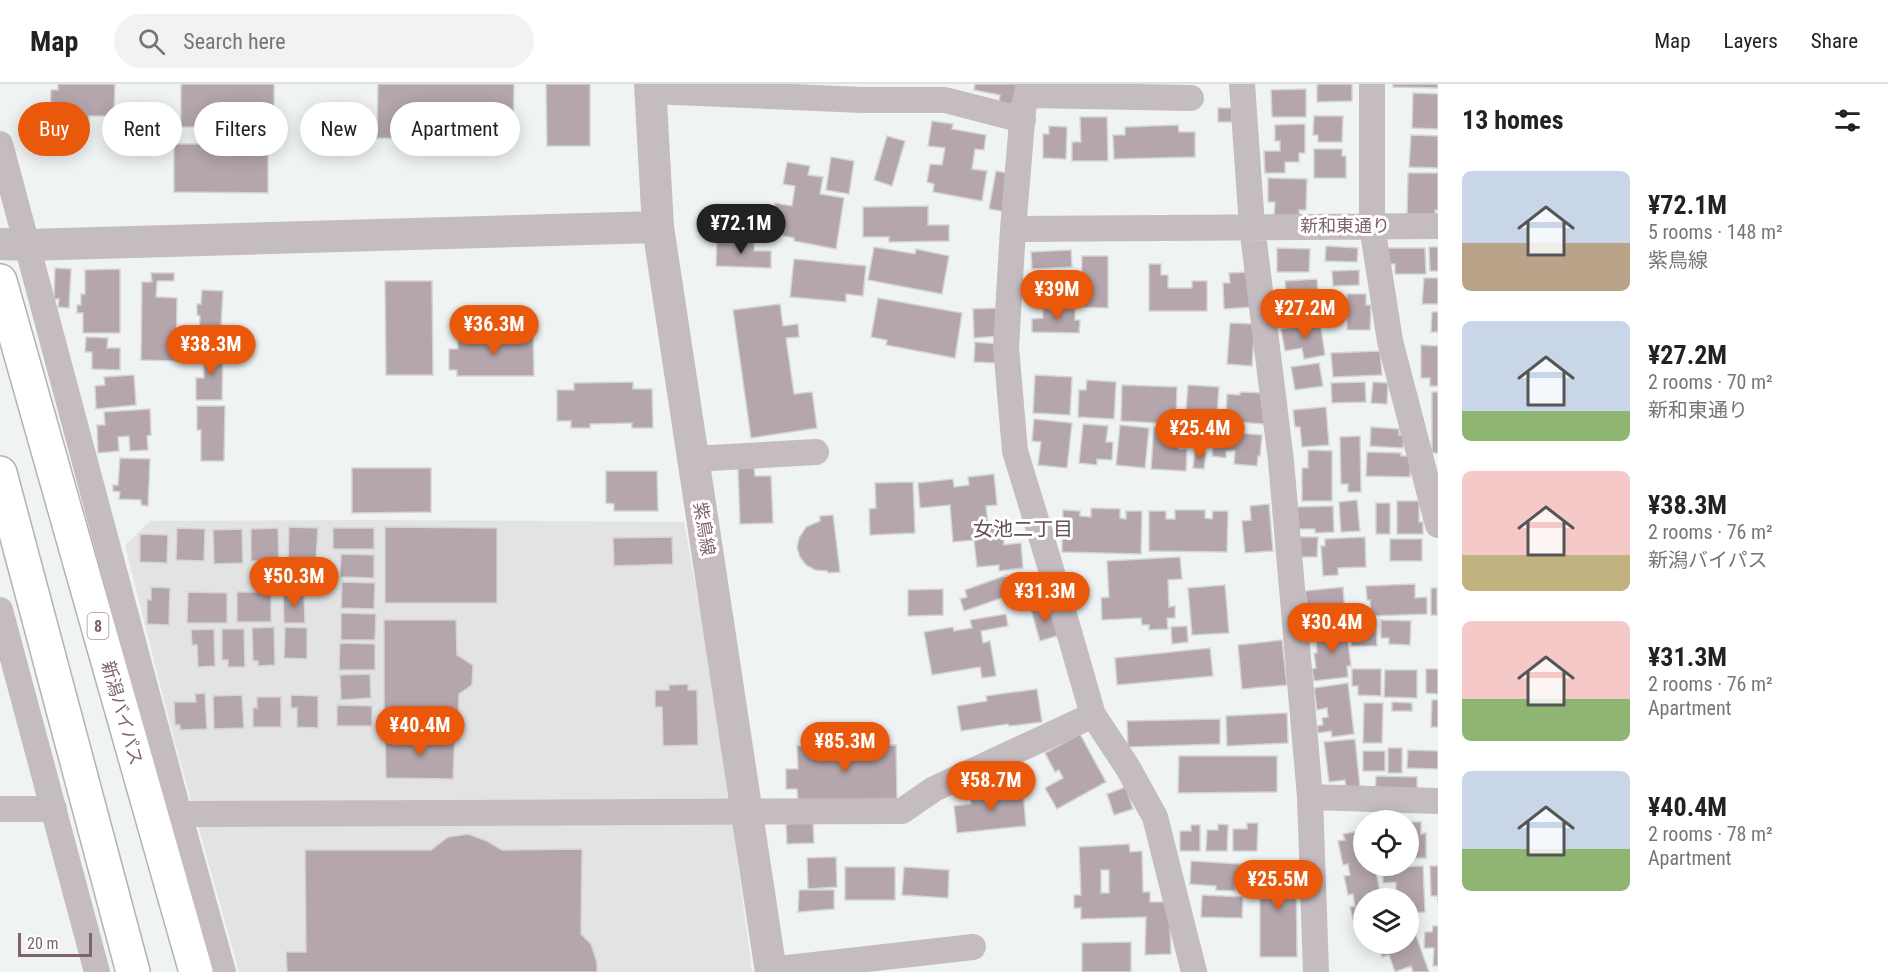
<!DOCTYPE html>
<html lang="en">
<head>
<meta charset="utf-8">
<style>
	:root { --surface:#fff; --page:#f2f2f2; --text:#222; --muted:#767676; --line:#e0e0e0; --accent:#ea580c }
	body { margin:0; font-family:"Roboto Condensed","Noto Sans JP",sans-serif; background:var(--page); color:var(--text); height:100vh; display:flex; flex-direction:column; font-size:22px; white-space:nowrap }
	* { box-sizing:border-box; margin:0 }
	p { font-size:20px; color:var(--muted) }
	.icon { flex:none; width:33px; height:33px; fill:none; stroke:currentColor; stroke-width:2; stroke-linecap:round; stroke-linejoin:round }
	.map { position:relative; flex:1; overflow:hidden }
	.details { display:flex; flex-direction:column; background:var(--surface); width:450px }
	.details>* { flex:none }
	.top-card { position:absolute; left:18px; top:18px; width:570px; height:54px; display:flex; gap:12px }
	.buttons { position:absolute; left:1353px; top:726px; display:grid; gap:12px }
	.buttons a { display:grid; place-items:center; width:66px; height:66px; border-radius:50%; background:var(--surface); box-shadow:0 3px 15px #0003; font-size:30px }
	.scale { position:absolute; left:18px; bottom:15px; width:74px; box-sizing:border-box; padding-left:6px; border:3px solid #81626c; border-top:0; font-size:16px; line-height:21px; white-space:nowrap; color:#81626c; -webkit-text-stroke:4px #fff; paint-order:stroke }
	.price { position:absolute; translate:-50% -51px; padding:0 14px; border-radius:21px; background:var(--accent); color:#fff; font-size:20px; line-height:39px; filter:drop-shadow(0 2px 3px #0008) }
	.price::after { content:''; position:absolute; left:50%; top:36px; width:18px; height:14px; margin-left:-9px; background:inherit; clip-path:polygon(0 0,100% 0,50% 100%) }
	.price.on { background:#222; color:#fff }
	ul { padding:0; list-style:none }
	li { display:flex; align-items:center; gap:18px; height:150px; padding:0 24px }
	li span { display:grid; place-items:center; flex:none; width:168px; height:120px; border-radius:9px; color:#555 }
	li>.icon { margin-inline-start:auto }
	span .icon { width:72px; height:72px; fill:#fffc; stroke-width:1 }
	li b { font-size:26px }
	h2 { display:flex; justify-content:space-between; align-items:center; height:72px; padding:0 24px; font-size:26px }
	.chip { padding:0 21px; border-radius:27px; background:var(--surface); box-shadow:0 3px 15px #0003; font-size:21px; line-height:54px }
	.chip.on { background:var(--accent); color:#fff }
	header { display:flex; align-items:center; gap:36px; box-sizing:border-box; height:84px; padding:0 30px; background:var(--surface); border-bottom:2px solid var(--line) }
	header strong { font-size:28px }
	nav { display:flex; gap:33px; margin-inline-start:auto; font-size:21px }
	.search { width:420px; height:54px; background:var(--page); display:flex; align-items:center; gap:15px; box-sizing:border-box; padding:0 21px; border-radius:33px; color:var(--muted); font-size:22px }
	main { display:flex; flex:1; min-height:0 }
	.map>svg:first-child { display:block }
	.built { fill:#e3e3e4 }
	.building { fill:#b4a6ac; stroke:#d2d4d5; stroke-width:1.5; fill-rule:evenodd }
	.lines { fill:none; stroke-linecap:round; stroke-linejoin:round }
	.trunk-casing { stroke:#b7b0b2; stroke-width:36 }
	.minor { stroke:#c4bcbf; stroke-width:26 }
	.tertiary { stroke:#c4bcbf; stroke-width:32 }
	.trunk { stroke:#fff; stroke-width:33 }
	.labels { text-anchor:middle; stroke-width:6; stroke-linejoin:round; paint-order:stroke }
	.shield { fill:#fff; stroke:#a79198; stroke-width:1.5 }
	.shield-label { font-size:16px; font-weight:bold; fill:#81626c }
	.street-label { font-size:18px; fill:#81626c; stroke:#fff }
	.neighbourhood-label { font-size:20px; fill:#665057; stroke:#fff }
</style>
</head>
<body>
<header>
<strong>Map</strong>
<div class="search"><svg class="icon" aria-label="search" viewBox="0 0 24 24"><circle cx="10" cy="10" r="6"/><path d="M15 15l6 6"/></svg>Search here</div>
<nav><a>Map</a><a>Layers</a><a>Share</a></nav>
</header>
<main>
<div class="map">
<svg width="1438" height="888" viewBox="0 0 1438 888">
	<rect width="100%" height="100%" fill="#eff3f4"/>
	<path class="built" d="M380,436L684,438L718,627L752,888H239L173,652L125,461L150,437Z"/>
	<path class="building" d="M58,0H115L114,32H89V49H58V41H50L51,6H58Z
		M181,0H274V42L181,43Z
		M378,0H514L513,55L377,54Z
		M546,0H590V62H547Z
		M975,0H1020L1015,23L999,19L1000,11L974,6Z
		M1317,0H1352V17L1317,18Z
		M1393,0H1438V4L1393,3Z
		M1306,5V33H1272L1271,6Z
		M1413,9L1438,10V45L1412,44Z
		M1218,24H1232V38H1218Z
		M1314,32H1343L1342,58H1318V51H1313Z
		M1080,33H1107L1108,77H1072V58H1081Z
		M932,37L953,40L952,45L986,51L984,66L975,65L972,85L987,87L982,117L933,108L934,100L927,98L930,80L942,81L945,64L928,62Z
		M1305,40V69H1299V78H1285V89H1265L1264,67H1280V57H1275V41Z
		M1178,41L1179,48H1195V73L1114,75L1113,51H1125V43Z
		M1049,42L1067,43L1066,75L1043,74V50H1049Z
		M1411,51L1438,52V84L1409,83Z
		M887,52L905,57L892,102L874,96Z
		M174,60H268V109L174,108Z
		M1314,65H1342V72H1346V94H1314Z
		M831,73L854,77L849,110L826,106Z
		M787,78L810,82L808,91L823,93L820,110L844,114L836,165L794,157V154L779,151L780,141L771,139L775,119L792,122L795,102L783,100Z
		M996,87L1013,90L1006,128L989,125Z
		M1408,89H1438V126H1435V131H1407Z
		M1268,94L1307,95L1306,126H1299L1300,133H1274L1275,118H1268Z
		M928,122V141H949V157L889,158V153H863V123Z
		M717,155L754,157V167H771V184L716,182Z
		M1326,162L1358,164L1357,178L1325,177Z
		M874,163L915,170L916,165L949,172L942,210L868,196Z
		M1429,163H1438V187H1430Z
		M1277,164L1310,165L1309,188H1277Z
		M1386,164H1425L1426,190H1395V180H1386Z
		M1071,166L1072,183L1032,185L1031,168Z
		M1082,172H1108V224L1081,223Z
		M794,175L866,182L863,212L846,210V218L790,213Z
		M1149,180H1161V191H1168V204H1192V197H1207V227H1149Z
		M55,184L71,185L69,224L58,223L59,215H54Z
		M120,185V249H83V229H77V221H81V210H85V186Z
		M1359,186V201L1333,202L1332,187Z
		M1250,188L1252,223L1224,225L1223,199H1230L1229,189Z
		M151,189H174V197H157L156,213L177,214L176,277L141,276L142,198H152Z
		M1075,189L1076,215L1040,216L1039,190Z
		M1424,194H1438V220H1422Z
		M1317,195L1318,211L1286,213L1285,197Z
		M385,197H432L433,291H386Z
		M202,206L223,207L220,259L199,258L200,232L197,231V220H201Z
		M1347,210H1366V221H1371L1370,246H1347Z
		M878,214L962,229L955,274L886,261L887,256L871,253Z
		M1299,217H1316L1317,236H1291V226L1299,225Z
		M780,220L783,242L798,240L799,253L786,254L794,310L812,308L817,344L751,354L733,226Z
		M1043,222H1075V236H1080L1079,249L1032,248V235L1043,234Z
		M1000,224L1001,252L974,254L973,225Z
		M1432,228H1438V248H1431Z
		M1230,239L1255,240L1252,282L1227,280Z
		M1320,239L1325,271L1304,275L1302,264L1285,267L1281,245Z
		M533,251L534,292H457V286H449V265H458V255L470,254V252Z
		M86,253L108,254L107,264H120V286L92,285V268H85Z
		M975,258L998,260L997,279L974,278Z
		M1421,261L1438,262V302H1430V294H1421Z
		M204,264L223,265L222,316H196V294H204Z
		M1380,267L1382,291L1333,293L1331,269Z
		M1319,279L1323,302L1295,306L1291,283Z
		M134,291L136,321L96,325L95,302L105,301L104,293Z
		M1035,291L1072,293L1070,331L1033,329Z
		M1087,296L1116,298L1114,335L1078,333L1079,306H1086Z
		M633,298V305H652L653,344H632V339L590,340V344H571V337H557V306H574V299Z
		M1365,298L1366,318L1332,319L1331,299Z
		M1373,298L1388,299L1387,320L1371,319Z
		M1122,301L1177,303L1176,340L1121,337Z
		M1188,301L1219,303L1216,342H1208L1207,354L1184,352Z
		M1240,308L1263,309L1264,340L1226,337L1227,310L1240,311Z
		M1432,308H1438V369H1432Z
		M197,322H225L224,377H201V346H197Z
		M1326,323L1329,361L1302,363L1300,343H1295L1293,326Z
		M150,325L151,351L147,352L148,366L130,367L129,352L118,353L119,367L98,369L97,341H105L104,328Z
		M1034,335L1072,339L1067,384L1038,381L1041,358L1032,357Z
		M1083,340L1108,342L1106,358H1113L1112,376L1097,375V381L1079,379Z
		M1120,341L1149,344L1145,384L1116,381Z
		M1154,343L1181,345L1179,365H1187L1186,387L1151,385Z
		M1371,343L1399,345V351H1404L1403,364L1370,362Z
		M1214,347L1262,351L1260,372H1258L1257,382L1234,380L1235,367H1226V374L1212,372Z
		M1360,352L1361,408H1348V400H1341L1340,353Z
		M1308,366L1332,367V417H1302V384H1308Z
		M1195,367L1206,368L1204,385L1193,384Z
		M1367,368L1401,369V372H1411L1410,393L1366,392Z
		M120,374L150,375L148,422L141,421V416L119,415L120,408L113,407V401H118Z
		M754,383L755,392H771L773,439L740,440L738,384Z
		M352,384H431V428L352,429Z
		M606,387H657L658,427H614V420L606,419Z
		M994,390L997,421L986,422L988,441L1002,439L1004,461L1021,459L1023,484L999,487V481L977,483L974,456L953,458L950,421L920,424L918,399L953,395L954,403L969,401L968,393Z
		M913,398L915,449L870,451L869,425L876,424L875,399Z
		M1357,416L1360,447L1341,448L1339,418Z
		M1397,417H1419V438H1423V450H1397Z
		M1376,419H1390V450H1376Z
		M1269,420L1273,467L1245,469L1242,437L1251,436L1250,422Z
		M1333,422L1334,448L1315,449V445H1297V423Z
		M1091,424L1120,425V434L1126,435V427H1142L1141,470L1062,468L1063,426L1080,427V432L1091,433Z
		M1175,426H1205V434L1212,435L1213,427H1228L1227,468L1149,467V427H1166V435H1175Z
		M833,431L840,488L828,489L827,487L815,486L806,481L800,473L797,464L799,454L806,443L820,437V432Z
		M289,443L318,444L316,477L288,476Z
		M385,443L497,444V519H385Z
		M177,444L205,445L204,477L176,476Z
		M278,444L279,477H251V445Z
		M333,444H374V465H333Z
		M242,445L243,479L214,480L213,446Z
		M140,450L168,451L167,479L140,478Z
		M672,453L673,480L614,482L613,454Z
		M1298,453H1318L1317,473H1299Z
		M1365,453L1366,483L1338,484V491L1323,492L1321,462H1325V455Z
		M1390,455H1422V477H1390Z
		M341,470L374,471V494L340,493Z
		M1180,473L1182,495L1168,496L1169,523L1175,522V534H1167L1168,545L1149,546V541H1142L1141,534L1102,536L1101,514L1109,513L1107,477Z
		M1007,491L1013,510L964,527L960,515L967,513L965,506Z
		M342,498L375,499L374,525L341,524Z
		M1415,500V514L1427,513V530L1371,532L1370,516H1367L1366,502Z
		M1225,501L1229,549L1192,551L1188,504Z
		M151,503L170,504L169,541L147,540V515L151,516Z
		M1343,503L1345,530L1321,533L1322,540L1309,541L1305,507Z
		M1431,504H1437V531H1431Z
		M943,505V531L908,532V506Z
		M188,508L227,509V539H187Z
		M237,508H271V538H237Z
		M283,509H304L305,539H284Z
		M1050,520L1060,551L1040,557L1031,526Z
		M341,529L376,530L375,556H341Z
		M1006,530L1008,542L981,547L983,559L990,557L996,592L982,594L980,583L932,591L924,548L953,543L954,547L972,544L970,536Z
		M384,536H456L457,571L473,581L472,601L459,610L458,643L384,642Z
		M1351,536H1376L1377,562H1351Z
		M1381,536L1411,537L1410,561L1389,560V554H1381Z
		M1187,542L1188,558L1172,560L1171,543Z
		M1346,542L1351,582H1347L1348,593L1314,597L1312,585L1316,584L1314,569H1317L1316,555H1319L1318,545Z
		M274,543L275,581L258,582V577H253L252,544Z
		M285,543L307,544V575L284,574Z
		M214,545L215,582L198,583L197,561H192L191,546Z
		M222,545H244L245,583H228V576H222Z
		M1282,556L1287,601L1242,605L1238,561Z
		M340,559L375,560V586H339Z
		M1210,564L1213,592L1117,601L1115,574Z
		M1352,585H1381V612L1358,611V602H1352Z
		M1426,585H1438V610L1426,609Z
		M1385,586H1417V614L1384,613Z
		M370,590L371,614L341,616L340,591Z
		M1348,599L1354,650L1332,653L1331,647L1318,649L1317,642L1323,641L1322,634L1328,633L1327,624L1317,626L1314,604Z
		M688,600V606H697L698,661L663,662L662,623H655V606H669V601Z
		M1037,605L1042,638L1009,642L1008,640L961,647L957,622L987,617L986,612Z
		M205,609L207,645L180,646V641H175L174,618H196L195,610Z
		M242,611L244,644L214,645L213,612Z
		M291,611L318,612V644L297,643V624H291Z
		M257,613H281V643H253V624H257Z
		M1432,616H1438V643H1431Z
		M1392,618L1412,619V627H1392Z
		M1364,619H1383L1382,659H1363Z
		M337,621L372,622V642H337Z
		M1287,629L1288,659L1227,662L1226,632Z
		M1220,635V660L1128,663L1127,637Z
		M1080,650L1106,698L1057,725L1045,704L1063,694L1059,686L1055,688L1045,669Z
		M385,651H455L453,695L386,694Z
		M1355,655L1360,704L1346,705L1345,696L1329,698L1324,658Z
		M896,661L897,715L798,717L797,705H786V685H798L797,662Z
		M1388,664H1402V689H1388Z
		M1408,666L1438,667V685L1407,684Z
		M1363,667H1385V687H1363Z
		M1179,672H1277V708L1178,709Z
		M1376,692L1417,693V714H1375Z
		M1126,703L1133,725L1114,731L1107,710Z
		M1004,704L1005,710L1023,708L1026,742L957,749L954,722L971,720L970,712L995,709V705Z
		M813,738L814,759L787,760L786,740Z
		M1408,738H1421V750L1426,749V774H1408Z
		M1247,739H1258L1257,767H1233V745H1247Z
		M1218,740L1228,741L1227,767H1206L1207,746H1218Z
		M1191,741H1200V767H1180V747H1191Z
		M1364,746V782H1375L1381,814H1364V834L1353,836L1350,823L1355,822L1353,810L1348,811L1344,792L1350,791L1348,780L1343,781L1338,757L1345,756L1343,750Z
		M468,750L487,757L502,766L582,765L581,850L591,860L597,878V888H287L286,868H306L305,766H431L448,753Z
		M1129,760L1130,768L1142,767L1143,808H1150V818H1169L1171,870L1145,871L1146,833L1081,835V824H1074V811H1081L1079,763ZM1101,786H1109V809H1101Z
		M836,773L837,803L808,805L807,774Z
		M1191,777L1240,780V784L1247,785L1246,801L1235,800V807L1216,806V802L1190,800Z
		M1260,781H1296L1297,873H1260Z
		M1423,782L1425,828L1408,829V814H1396V798L1383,799V783Z
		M1430,782H1438V819V812H1431Z
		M845,783H895V816H845Z
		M904,783L949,786L948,814L902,811Z
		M799,806H834V825L798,828Z
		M1202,811L1243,813L1242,834L1201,833Z
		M1412,840L1429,888H1413L1411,882L1395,888L1389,871L1382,873L1378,860H1408V841Z
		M1433,842H1438V882H1433L1434,864H1424L1425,848H1432Z
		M1131,858V888H1082V859Z"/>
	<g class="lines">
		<g class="trunk-casing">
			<path id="trunk" d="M0,197L196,888
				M0,389L133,888"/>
		</g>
		<path class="minor" d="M1029,0L1023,26L1013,145L1006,263L1015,367L1048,475L1093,631L1128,684L1155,733L1194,888
			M1242,0L1252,142L1281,377L1310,713L1316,888
			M1372,0V142L1390,257L1438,441
			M651,7L863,16H945L1023,36
			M1027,11L1191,14
			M0,60L179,730L223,888
			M1013,145L1438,142
			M693,375L816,368
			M0,526L97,888
			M1310,713L1438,717
			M0,725H54
			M179,730L902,727L934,705L1093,631
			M770,886L973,863"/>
		<path class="tertiary" d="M650,0L658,143L771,888
			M0,160L28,161L658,143"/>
		<use href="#trunk" class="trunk"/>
	</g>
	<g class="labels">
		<rect class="shield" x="87.5" y="529" width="21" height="26" rx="4.5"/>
		<g class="shield-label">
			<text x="98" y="548">8</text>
		</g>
		<g class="street-label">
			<text x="1345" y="148">新和東通り</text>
			<text transform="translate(704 445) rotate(81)" y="6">紫鳥線</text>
			<text transform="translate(122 629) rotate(74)" y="6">新潟バイパス</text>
		</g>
		<g class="neighbourhood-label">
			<text x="1023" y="452">女池二丁目</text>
		</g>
	</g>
</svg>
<div class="buttons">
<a><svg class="icon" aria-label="locate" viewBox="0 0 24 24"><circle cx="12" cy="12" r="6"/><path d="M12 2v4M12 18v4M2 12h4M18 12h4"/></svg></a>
<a><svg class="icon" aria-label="layers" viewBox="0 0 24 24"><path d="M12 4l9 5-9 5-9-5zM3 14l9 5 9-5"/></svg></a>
</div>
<div class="scale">20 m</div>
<b class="price on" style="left:741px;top:171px">¥72.1M</b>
<b class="price" style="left:1057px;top:237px">¥39M</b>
<b class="price" style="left:1305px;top:256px">¥27.2M</b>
<b class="price" style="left:494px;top:272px">¥36.3M</b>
<b class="price" style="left:211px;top:292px">¥38.3M</b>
<b class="price" style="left:1200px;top:376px">¥25.4M</b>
<b class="price" style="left:294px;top:524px">¥50.3M</b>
<b class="price" style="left:1045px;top:539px">¥31.3M</b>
<b class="price" style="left:1332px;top:570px">¥30.4M</b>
<b class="price" style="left:420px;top:673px">¥40.4M</b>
<b class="price" style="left:845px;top:689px">¥85.3M</b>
<b class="price" style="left:991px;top:728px">¥58.7M</b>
<b class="price" style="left:1278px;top:827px">¥25.5M</b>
<div class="top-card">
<a class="chip on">Buy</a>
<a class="chip">Rent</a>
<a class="chip">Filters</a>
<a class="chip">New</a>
<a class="chip">Apartment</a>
</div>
</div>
<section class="details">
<h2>13 homes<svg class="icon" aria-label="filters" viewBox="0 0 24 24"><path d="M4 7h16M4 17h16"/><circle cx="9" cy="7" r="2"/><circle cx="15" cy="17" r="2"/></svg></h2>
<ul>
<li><span style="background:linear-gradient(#c9d6e8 60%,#b9a48a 0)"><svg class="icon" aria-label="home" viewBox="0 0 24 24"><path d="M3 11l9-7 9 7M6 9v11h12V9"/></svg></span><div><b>¥72.1M</b><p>5 rooms · 148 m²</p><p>紫鳥線</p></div></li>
<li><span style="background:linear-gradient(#c9d6e8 75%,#8fb573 0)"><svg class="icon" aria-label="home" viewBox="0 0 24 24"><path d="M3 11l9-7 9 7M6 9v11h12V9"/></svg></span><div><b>¥27.2M</b><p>2 rooms · 70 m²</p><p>新和東通り</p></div></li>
<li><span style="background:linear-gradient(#f6c9c9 70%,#c2b280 0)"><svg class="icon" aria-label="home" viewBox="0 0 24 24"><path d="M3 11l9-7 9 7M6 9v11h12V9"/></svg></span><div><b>¥38.3M</b><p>2 rooms · 76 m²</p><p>新潟バイパス</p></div></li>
<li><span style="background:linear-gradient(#f6c9c9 65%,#8fb573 0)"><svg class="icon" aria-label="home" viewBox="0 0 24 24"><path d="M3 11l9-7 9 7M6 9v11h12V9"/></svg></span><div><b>¥31.3M</b><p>2 rooms · 76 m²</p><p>Apartment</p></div></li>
<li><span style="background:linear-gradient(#c9d6e8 65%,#8fb573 0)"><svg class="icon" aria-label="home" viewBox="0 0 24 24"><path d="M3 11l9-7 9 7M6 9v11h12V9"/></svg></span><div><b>¥40.4M</b><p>2 rooms · 78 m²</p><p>Apartment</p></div></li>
</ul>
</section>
</main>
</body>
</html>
